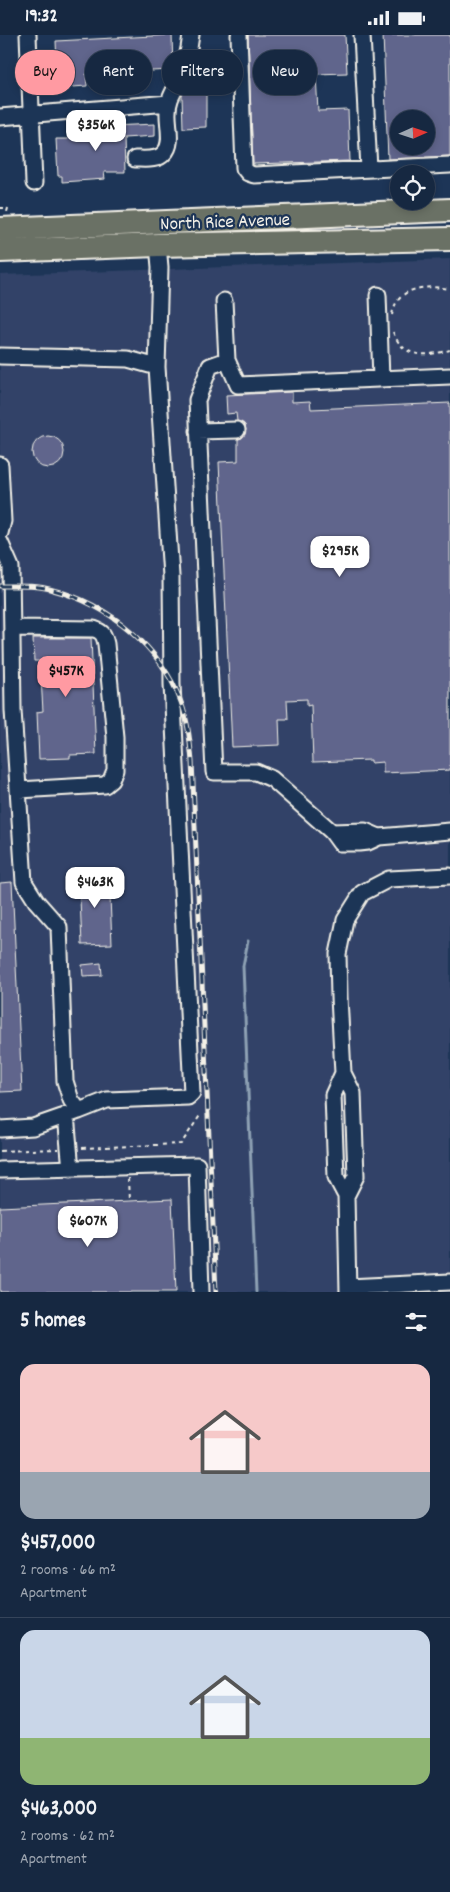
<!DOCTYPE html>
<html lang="en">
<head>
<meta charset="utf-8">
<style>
	:root { --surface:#162841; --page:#1f3048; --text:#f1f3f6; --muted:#9ea6b1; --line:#35445a; --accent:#ff9aa2 }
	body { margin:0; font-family:Dekko,sans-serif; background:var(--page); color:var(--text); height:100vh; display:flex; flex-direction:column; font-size:19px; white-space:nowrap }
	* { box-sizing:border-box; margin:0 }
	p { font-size:16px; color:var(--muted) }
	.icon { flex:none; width:28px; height:28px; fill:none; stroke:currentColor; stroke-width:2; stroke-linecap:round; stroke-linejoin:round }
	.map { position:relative; height:1257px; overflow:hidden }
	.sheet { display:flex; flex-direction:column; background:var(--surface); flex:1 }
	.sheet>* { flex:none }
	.hud { position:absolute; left:15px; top:15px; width:420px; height:45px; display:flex; gap:10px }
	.needle { width:32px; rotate:87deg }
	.buttons { position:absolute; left:390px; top:75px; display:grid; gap:10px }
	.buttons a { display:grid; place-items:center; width:45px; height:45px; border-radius:50%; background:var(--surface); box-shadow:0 2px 8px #0003,0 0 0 1px var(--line); font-size:25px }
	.price { position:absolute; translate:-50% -42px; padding:0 11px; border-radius:10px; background:#fff; color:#222; font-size:16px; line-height:32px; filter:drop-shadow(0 1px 2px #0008) }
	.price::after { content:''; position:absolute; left:50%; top:30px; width:15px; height:11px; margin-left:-8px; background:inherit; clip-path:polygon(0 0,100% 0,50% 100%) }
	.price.selected { background:var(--accent); color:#111 }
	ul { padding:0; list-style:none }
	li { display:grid; align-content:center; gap:10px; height:265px; padding:0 20px }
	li+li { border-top:1px solid var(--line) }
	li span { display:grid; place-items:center; height:155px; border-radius:15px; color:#555 }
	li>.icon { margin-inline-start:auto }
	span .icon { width:90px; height:90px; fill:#fffc; stroke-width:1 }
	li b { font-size:21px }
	h2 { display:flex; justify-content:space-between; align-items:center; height:60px; padding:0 20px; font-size:21px }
	.pill { padding:0 18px; border-radius:22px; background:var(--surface); box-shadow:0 2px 8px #0003,0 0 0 1px var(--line); font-size:18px; line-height:45px }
	.pill.selected { background:var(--accent); color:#111 }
	.status { display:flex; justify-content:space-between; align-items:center; height:35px; padding:0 25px; background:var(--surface); direction:ltr }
	.status svg { height:14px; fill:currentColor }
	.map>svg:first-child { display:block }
	.built { fill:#314367 }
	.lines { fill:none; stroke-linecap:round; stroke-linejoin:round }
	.stream { stroke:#8ea1b4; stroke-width:3 }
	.building { fill:#60658c; stroke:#f4f1e8; fill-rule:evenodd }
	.minor-casing { stroke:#f4f1e8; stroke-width:19 }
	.highway-casing { stroke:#f4f1e8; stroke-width:26 }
	.path { stroke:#f4f1e8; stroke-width:2; stroke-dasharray:4 4; stroke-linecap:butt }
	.minor { stroke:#1d3557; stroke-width:15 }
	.highway { stroke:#6b7165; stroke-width:22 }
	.rail-casing { stroke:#f4f1e8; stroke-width:5 }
	.rail { stroke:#1d3557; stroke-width:3; stroke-dasharray:9; stroke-linecap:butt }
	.labels { text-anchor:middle; stroke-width:4.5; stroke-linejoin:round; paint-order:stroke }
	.street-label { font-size:19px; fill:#f4f1e8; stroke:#1d3557 }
</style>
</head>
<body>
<div class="status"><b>19:32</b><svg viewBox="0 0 49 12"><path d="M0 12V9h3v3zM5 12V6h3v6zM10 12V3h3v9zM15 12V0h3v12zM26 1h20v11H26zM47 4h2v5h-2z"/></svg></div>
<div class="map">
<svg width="450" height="1257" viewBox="0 0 450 1257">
	<rect width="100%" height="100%" fill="#1d3557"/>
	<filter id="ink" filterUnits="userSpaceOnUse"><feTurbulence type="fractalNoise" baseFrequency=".02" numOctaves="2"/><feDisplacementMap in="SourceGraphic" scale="10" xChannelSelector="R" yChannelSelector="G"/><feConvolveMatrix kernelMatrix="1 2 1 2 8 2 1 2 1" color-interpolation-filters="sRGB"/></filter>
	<g filter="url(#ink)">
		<path class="built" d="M450,224V1257H0V240Z"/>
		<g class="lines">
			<path class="stream" d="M248,906L243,931L256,1257"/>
		</g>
		<path class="building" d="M172,0L173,35L86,39L87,51L58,53L56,6Z
			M248,0H345L347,38L316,39L318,76L348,75L350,126L253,129Z
			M383,0H450V121L388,124ZM399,84H426V111H399Z
			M184,57H206V92L183,93L182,61Z
			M155,89V101L124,103L125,137H104L105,144L62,147V141H58L56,104H68V98L112,96V91Z
			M292,357V367L310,366L311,374L450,368V735L383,738V727L371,728V725L313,727L311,670L307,671V664L287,665L288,684H279L280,710L232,712L219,427L238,426V404L242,403L246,395L245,390L237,386L236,378L227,379L226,360Z
			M32 417a16 16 0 1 1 32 0a16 16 0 1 1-32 0Z
			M33,603H91L96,719L70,720V723L39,724L37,677L43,676L40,626H34Z
			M109,839L112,909L82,910L79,840Z
			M12,847L22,1056L0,1057V848Z
			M101,928L102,940L83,941L82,930Z
			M172,1164L176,1257H0V1172Z"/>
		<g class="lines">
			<g class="minor-casing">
				<path id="minor" d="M28,0L34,148
					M239,0L244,133L248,138L254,140L450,130
					M362,0L369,134
					M0,82L169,68
					M135,124C144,124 158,126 164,118C174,109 167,89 168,77C168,65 173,58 178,48C185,33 189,17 191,0
					M378,260L381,344
					M224,266L227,325
					M0,321L128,324L157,332
					M450,341L238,350L227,325L210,331L197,365L214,737H256L272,744L332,797L340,808H359L368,807L379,802L450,796
					M198,396L237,395
					M0,430L3,486L0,498
					M0,507L11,532L13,675L24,847L36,866L59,892L65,1046L71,1065L79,1076L107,1065L188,1062L192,1058L172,649L171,541L157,332L160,232L158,210
					M13,593L94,594C103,597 104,600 106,609L115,702V735L111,745L105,750L19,755
					M332,797L365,796L379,802
					M343,1038L333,1060L336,1142L346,1161L348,1257
					M66,1080L71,1134
					M0,1094L33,1092L79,1076
					M0,1135L197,1130L201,1257
					M346,1161L356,1141L353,1058L343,1038L339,962L338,919L345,885L362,858L389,844L450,841
					M348,1252L450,1247"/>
			</g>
			<g class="highway-casing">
				<path id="highway" d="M0,194L450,175
					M0,216L158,210L450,204"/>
			</g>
			<path class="path" d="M0,173H8L7,177
				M392,280C397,251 426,250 450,254
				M393,297C404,325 427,321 450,315
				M82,1113L181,1109L201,1079
				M0,1116L58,1114
				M128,1143L129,1166"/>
			<use href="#minor" class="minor"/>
			<use href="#highway" class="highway"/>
			<g class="rail-casing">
				<path id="rail" d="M0,551C18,551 36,550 53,555C108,569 161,612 181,667C188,686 190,706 192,726L216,1257"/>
			</g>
			<use href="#rail" class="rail"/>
		</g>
	</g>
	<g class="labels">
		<g class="street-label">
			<text transform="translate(225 185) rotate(-2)" y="7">North Rice Avenue</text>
		</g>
	</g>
</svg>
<div class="buttons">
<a><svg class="needle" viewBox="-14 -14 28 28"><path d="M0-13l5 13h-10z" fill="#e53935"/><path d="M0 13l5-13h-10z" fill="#9ea6b1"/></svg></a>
<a><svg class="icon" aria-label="locate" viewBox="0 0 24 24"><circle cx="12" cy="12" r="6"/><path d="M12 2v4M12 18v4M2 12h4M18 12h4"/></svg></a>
</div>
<b class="price" style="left:96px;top:117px">$356K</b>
<b class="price" style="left:340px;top:543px">$295K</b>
<b class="price selected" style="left:66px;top:663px">$457K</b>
<b class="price" style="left:95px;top:874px">$463K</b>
<b class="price" style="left:88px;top:1213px">$607K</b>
<div class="hud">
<a class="pill selected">Buy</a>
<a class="pill">Rent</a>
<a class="pill">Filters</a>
<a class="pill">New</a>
</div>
</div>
<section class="sheet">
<h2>5 homes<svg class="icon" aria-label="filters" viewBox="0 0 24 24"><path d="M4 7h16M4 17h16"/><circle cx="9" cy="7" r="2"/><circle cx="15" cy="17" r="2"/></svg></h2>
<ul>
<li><span style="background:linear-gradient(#f6c9c9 70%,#9aa5b1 0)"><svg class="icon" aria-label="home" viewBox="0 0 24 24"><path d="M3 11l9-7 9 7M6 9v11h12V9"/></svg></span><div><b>$457,000</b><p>2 rooms · 66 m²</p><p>Apartment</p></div></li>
<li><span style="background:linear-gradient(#c9d6e8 70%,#8fb573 0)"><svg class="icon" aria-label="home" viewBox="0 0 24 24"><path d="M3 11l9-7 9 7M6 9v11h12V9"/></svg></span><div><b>$463,000</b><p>2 rooms · 62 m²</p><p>Apartment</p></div></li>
</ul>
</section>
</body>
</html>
